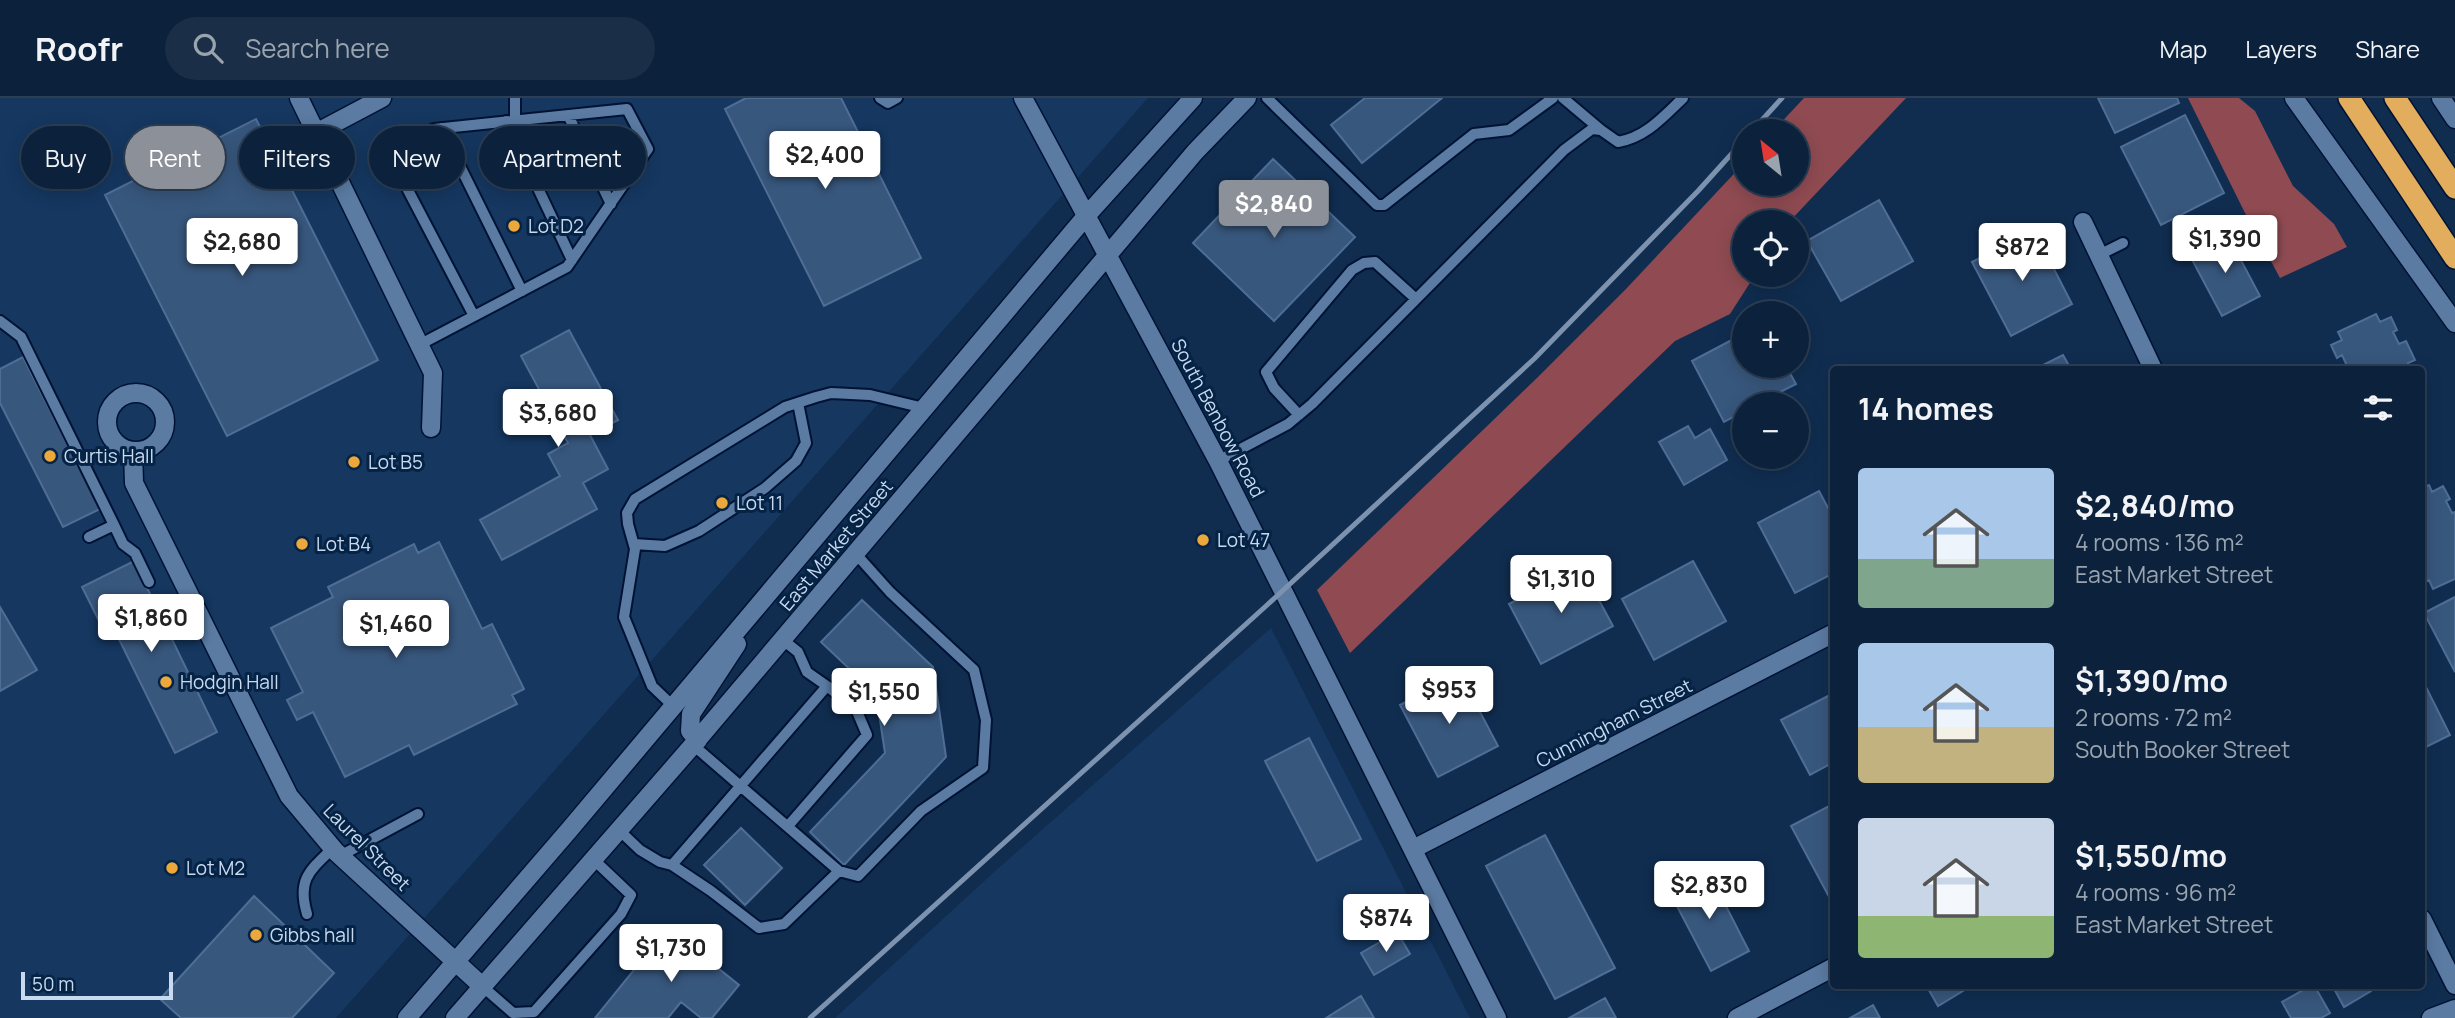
<!DOCTYPE html>
<html lang="en">
<head>
<meta charset="utf-8">
<style>
	:root { --surface:#0c223c; --page:#1a2f47; --text:#f1f3f6; --muted:#9aa4af; --line:#2c3f56; --accent:#8c9099 }
	body { margin:0; font-family:Manrope,sans-serif; background:var(--page); color:var(--text); height:100vh; display:flex; flex-direction:column; font-size:26px; white-space:nowrap }
	* { box-sizing:border-box; margin:0 }
	p { font-size:23px; color:var(--muted) }
	.icon { flex:none; width:38px; height:38px; fill:none; stroke:currentColor; stroke-width:2; stroke-linecap:round; stroke-linejoin:round }
	.map { position:relative; flex:1; overflow:hidden }
	.details { position:absolute; left:1830px; top:268px; width:595px; height:623px; display:flex; flex-direction:column; background:var(--surface); border-radius:7px; box-shadow:0 4px 18px #0003,0 0 0 2px var(--line) }
	.details>* { flex:none }
	.guide { position:absolute; left:21px; top:28px; width:665px; height:63px; display:flex; gap:14px }
	.needle { width:46px; rotate:330deg }
	.tools { position:absolute; left:1732px; top:21px; display:grid; gap:14px }
	.tools a { display:grid; place-items:center; width:77px; height:77px; border-radius:50%; background:var(--surface); box-shadow:0 4px 18px #0003,0 0 0 2px var(--line); font-size:35px }
	.scale { position:absolute; left:21px; bottom:18px; width:152px; box-sizing:border-box; padding-left:7px; border:4px solid #c8d9f0; border-top:0; font-size:19px; line-height:24px; white-space:nowrap; color:#c8d9f0; -webkit-text-stroke:5px #052345; paint-order:stroke }
	.price { position:absolute; translate:-50% -60px; padding:0 16px; border-radius:7px; background:#fff; color:#222; font-size:23px; line-height:46px; filter:drop-shadow(0 2px 4px #0008) }
	.price::after { content:''; position:absolute; left:50%; top:42px; width:21px; height:16px; margin-left:-10px; background:inherit; clip-path:polygon(0 0,100% 0,50% 100%) }
	.price.on { background:var(--accent); color:#fff }
	ul { padding:0; list-style:none }
	li { display:flex; align-items:center; gap:21px; height:175px; padding:0 28px }
	li span { display:grid; place-items:center; flex:none; width:196px; height:140px; border-radius:7px; color:#555 }
	li>.icon { margin-inline-start:auto }
	span .icon { width:84px; height:84px; fill:#fffc; stroke-width:1 }
	li b { font-size:30px }
	h2 { display:flex; justify-content:space-between; align-items:center; height:84px; padding:0 28px; font-size:30px }
	.chip { padding:0 24px; border-radius:32px; background:var(--surface); box-shadow:0 4px 18px #0003,0 0 0 2px var(--line); font-size:24px; line-height:63px }
	.chip.on { background:var(--accent); color:#fff }
	header { display:flex; align-items:center; gap:42px; box-sizing:border-box; height:98px; padding:0 35px; background:var(--surface); border-bottom:2px solid var(--line) }
	header strong { font-size:33px }
	nav { display:flex; gap:38px; margin-inline-start:auto; font-size:24px }
	.search { width:490px; height:63px; background:var(--page); display:flex; align-items:center; gap:18px; box-sizing:border-box; padding:0 24px; border-radius:38px; color:var(--muted); font-size:26px }
	.map>svg:first-child { display:block }
	.built { fill:#153760 }
	.forest { fill:#904b52 }
	.building { fill:#38577d; stroke:#4f6e96; stroke-width:2 }
	.lines { fill:none; stroke-linecap:round; stroke-linejoin:round }
	.lane-casing { stroke:#001334; stroke-width:14 }
	.street-casing { stroke:#001334; stroke-width:21 }
	.secondary-casing { stroke:#001334; stroke-width:21 }
	.highway-casing { stroke:#001334; stroke-width:24 }
	.lane { stroke:#5b7ba3; stroke-width:10 }
	.street { stroke:#5b7ba3; stroke-width:18 }
	.secondary { stroke:#5b7ba3; stroke-width:18 }
	.highway { stroke:#e3ad5e; stroke-width:21 }
	.rail { stroke:#7c92ae; stroke-width:5 }
	.poi-dot { fill:#eda83b; stroke:#052345; stroke-width:2.5 }
	.labels { text-anchor:middle; stroke-width:6; stroke-linejoin:round; paint-order:stroke }
	.poi-label { font-size:19px; fill:#c8d9f0; stroke:#052345; text-anchor:start }
	.street-label { font-size:19px; fill:#c8d9f0; stroke:#052345 }
</style>
</head>
<body>
<header>
<strong>Roofr</strong>
<div class="search"><svg class="icon" aria-label="search" viewBox="0 0 24 24"><circle cx="10" cy="10" r="6"/><path d="M15 15l6 6"/></svg>Search here</div>
<nav><a>Map</a><a>Layers</a><a>Share</a></nav>
</header>
<div class="map">
<svg width="2455" height="920" viewBox="0 0 2455 920">
	<rect width="100%" height="100%" fill="#102d50"/>
	<path class="built" d="M0,0H1148L336,920H0Z
		M1271,530L1470,920H835L993,775Z"/>
	<path class="forest" d="M1804,0H1906L1789,124H1745V177H1755L1730,216L1675,243L1350,555L1317,492L1538,279L1626,191L1745,64V86H1797V33H1773Z
		M2188,0H2239L2255,13L2293,88L2334,126L2347,149L2280,180L2244,113Z"/>
	<path class="building" d="M746,0H841L921,160L824,208L725,11Z
		M1365,0H1442L1362,65L1331,27Z
		M2098,0H2177L2179,5L2115,35Z
		M2185,17L2224,95L2161,127L2121,49Z
		M256,21L378,262L227,338L105,97Z
		M1273,61L1355,139L1274,223L1193,145Z
		M1879,102L1913,163L1841,203L1807,143Z
		M2034,132L2072,206L2011,238L1972,164Z
		M2227,136L2260,198L2222,218L2189,156Z
		M2376,216L2380,224L2391,219L2397,232L2393,234L2399,246L2406,243L2415,262L2408,265L2411,271H2346L2348,270L2342,257L2337,260L2331,247L2342,242L2338,234Z
		M569,232L618,322L590,337L608,371L583,385L597,411L502,462L480,422L560,378L548,356L568,345L521,258Z
		M1745,235V268H1786L1796,286L1757,306H1745V313L1724,324L1692,263Z
		M2063,257L2071,271H2035Z
		M23,259L100,411L63,429L0,305V271Z
		M1688,328L1695,340L1710,331L1727,362L1684,387L1659,344Z
		M2429,387L2432,394L2443,388L2450,401L2446,403L2452,415L2455,414V481L2433,491L2429,482L2422,486V390Z
		M1819,393L1834,421V475L1795,495L1758,425Z
		M439,444L482,531L492,526L524,591L512,597L517,606L414,657L409,647L345,679L313,614L297,622L287,602L303,594L271,530L333,499L328,489L414,446L418,455Z
		M134,463L217,634L175,655L113,529L104,533L82,489Z
		M1693,463L1726,523L1654,562L1622,501Z
		M1580,467L1613,528L1541,566L1509,506Z
		M2455,499V574L2424,515Z
		M862,502L933,569L946,659L844,767L810,734L885,655L876,596L821,544Z
		M0,509L37,572L0,593Z
		M1460,576L1498,648L1438,679L1400,607Z
		M2422,581L2450,637L2422,651Z
		M1834,595V664L1810,677L1781,622Z
		M1309,640L1361,741L1317,763L1265,663Z
		M1831,707L1834,712V808L1791,728Z
		M741,730L782,770L745,807L704,767Z
		M1545,737L1615,870L1555,901L1486,768Z
		M1708,773L1749,853L1711,873L1669,793Z
		M254,798L334,875L292,920H181L160,901Z
		M668,830L739,887L712,920H701L681,904L668,920H595Z
		M1397,834L1410,856L1374,877L1361,855Z
		M1926,887H1964L1966,891L1938,908Z
		M2312,887H2314L2330,915L2321,920H2291L2282,904Z
		M2332,887H2368L2371,893L2344,909Z
		M1361,898L1374,920H1326Z
		M1605,900L1616,920H1569Z
		M1873,907L1880,920H1850Z"/>
	<g class="lines">
		<g class="lane-casing">
			<path id="lane" d="M515,0V22
				M880,0L888,5L897,0
				M1267,0L1377,107H1384L1474,36L1509,32L1553,0
				M1563,0L1601,32
				M568,17L611,106
				M506,23L572,162
				M441,30L522,193
				M2099,157L2123,145
				M0,223L21,239L114,427L123,446L135,455L149,484
				M419,247L567,169L648,51L627,11L434,31L388,54L474,218
				M1299,317L1274,290L1266,274L1352,172L1364,165L1375,164L1416,201
				M1218,363L1288,326L1312,306L1564,52L1592,31L1601,32L1618,44C1646,39 1663,19 1683,0
				M89,439L114,427
				M634,446L665,448L699,433L765,390L796,363L806,345L798,305
				M673,608L652,588L624,519L635,451L628,426L627,415L635,401L785,309L816,299L831,295L870,297L924,310
				M693,647L839,773L858,778L921,713L983,670L986,622L974,572L890,494L856,456
				M788,728L867,637L856,611L827,588
				M619,732L640,752L660,764L672,767L711,793L759,830L784,826L839,773
				M340,758L418,716
				M672,767L827,588L807,574L798,554L783,542
				M307,816C297,782 309,773 333,750
				M482,888L513,915L534,914L621,816L631,797L593,761"/>
		</g>
		<g class="street-casing">
			<path id="street" d="M299,0L433,275L431,330
				M2294,0L2455,225
				M2441,0L2455,21
				M316,35L382,0
				M2083,124L2153,271
				M107 324a29 29 0 1 1 58 0a29 29 0 1 1-58 0Z
				M133,353L134,385L289,698L336,754L482,888
				M1413,751L1834,535
				M2422,821L2455,887
				M1737,920L1834,869
				M2431,920L2455,911"/>
		</g>
		<g class="secondary-casing">
			<path id="secondary" d="M1023,0L1218,363L1497,920
				M698,642L690,633L691,616L737,546
				M407,920L570,731L1087,117L1193,0
				M455,920L693,647L1195,54L1247,0"/>
		</g>
		<g class="highway-casing">
			<path id="highway" d="M2349,0L2455,160
				M2395,0L2455,90"/>
		</g>
		<use href="#lane" class="lane"/>
		<use href="#street" class="street"/>
		<use href="#secondary" class="secondary"/>
		<use href="#highway" class="highway"/>
		<path class="rail" d="M1752,33L1782,0
			M810,920L1266,508L1534,261L1698,93L1745,41"/>
	</g>
	<g class="poi-dot">
		<circle cx="514" cy="128" r="7"/>
		<circle cx="50" cy="358" r="7"/>
		<circle cx="354" cy="364" r="7"/>
		<circle cx="722" cy="405" r="7"/>
		<circle cx="1203" cy="442" r="7"/>
		<circle cx="302" cy="446" r="7"/>
		<circle cx="166" cy="584" r="7"/>
		<circle cx="172" cy="770" r="7"/>
		<circle cx="256" cy="837" r="7"/>
	</g>
	<g class="labels">
		<g class="poi-label">
			<text x="528" y="135">Lot D2</text>
			<text x="64" y="365">Curtis Hall</text>
			<text x="368" y="371">Lot B5</text>
			<text x="736" y="412">Lot 11</text>
			<text x="1217" y="449">Lot 47</text>
			<text x="316" y="453">Lot B4</text>
			<text x="180" y="591">Hodgin Hall</text>
			<text x="186" y="777">Lot M2</text>
			<text x="270" y="844">Gibbs hall</text>
		</g>
		<g class="street-label">
			<text transform="translate(1218 320) rotate(62)" y="7">South Benbow Road</text>
			<text transform="translate(836 447) rotate(-50)" y="7">East Market Street</text>
			<text transform="translate(1614 625) rotate(-27)" y="7">Cunningham Street</text>
			<text transform="translate(367 749) rotate(45)" y="7">Laurel Street</text>
		</g>
	</g>
</svg>
<div class="tools">
<a><svg class="needle" viewBox="-14 -14 28 28"><path d="M0-13l5 13h-10z" fill="#e53935"/><path d="M0 13l5-13h-10z" fill="#9aa4af"/></svg></a>
<a><svg class="icon" aria-label="locate" viewBox="0 0 24 24"><circle cx="12" cy="12" r="6"/><path d="M12 2v4M12 18v4M2 12h4M18 12h4"/></svg></a>
<a>+</a>
<a>−</a>
</div>
<div class="scale">50 m</div>
<b class="price" style="left:825px;top:93px">$2,400</b>
<b class="price on" style="left:1274px;top:142px">$2,840</b>
<b class="price" style="left:2225px;top:177px">$1,390</b>
<b class="price" style="left:242px;top:180px">$2,680</b>
<b class="price" style="left:2022px;top:185px">$872</b>
<b class="price" style="left:558px;top:351px">$3,680</b>
<b class="price" style="left:1561px;top:517px">$1,310</b>
<b class="price" style="left:151px;top:556px">$1,860</b>
<b class="price" style="left:396px;top:562px">$1,460</b>
<b class="price" style="left:1449px;top:628px">$953</b>
<b class="price" style="left:884px;top:630px">$1,550</b>
<b class="price" style="left:1709px;top:823px">$2,830</b>
<b class="price" style="left:1386px;top:856px">$874</b>
<b class="price" style="left:671px;top:886px">$1,730</b>
<div class="guide">
<a class="chip">Buy</a>
<a class="chip on">Rent</a>
<a class="chip">Filters</a>
<a class="chip">New</a>
<a class="chip">Apartment</a>
</div>
<section class="details">
<h2>14 homes<svg class="icon" aria-label="filters" viewBox="0 0 24 24"><path d="M4 7h16M4 17h16"/><circle cx="9" cy="7" r="2"/><circle cx="15" cy="17" r="2"/></svg></h2>
<ul>
<li><span style="background:linear-gradient(#a9c7e8 65%,#7fa58c 0)"><svg class="icon" aria-label="home" viewBox="0 0 24 24"><path d="M3 11l9-7 9 7M6 9v11h12V9"/></svg></span><div><b>$2,840/mo</b><p>4 rooms · 136 m²</p><p>East Market Street</p></div></li>
<li><span style="background:linear-gradient(#a9c7e8 60%,#c2b280 0)"><svg class="icon" aria-label="home" viewBox="0 0 24 24"><path d="M3 11l9-7 9 7M6 9v11h12V9"/></svg></span><div><b>$1,390/mo</b><p>2 rooms · 72 m²</p><p>South Booker Street</p></div></li>
<li><span style="background:linear-gradient(#c9d6e8 70%,#8fb573 0)"><svg class="icon" aria-label="home" viewBox="0 0 24 24"><path d="M3 11l9-7 9 7M6 9v11h12V9"/></svg></span><div><b>$1,550/mo</b><p>4 rooms · 96 m²</p><p>East Market Street</p></div></li>
</ul>
</section>
</div>
</body>
</html>
